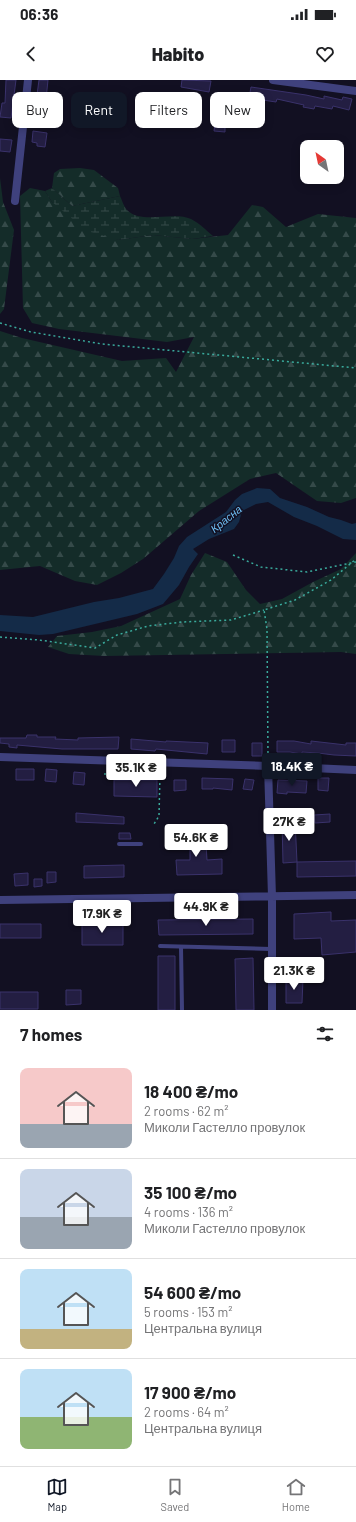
<!DOCTYPE html>
<html lang="en">
<head>
<meta charset="utf-8">
<style>
	:root { --surface:#fff; --page:#f6f6f6; --text:#202124; --muted:#757577; --line:#e0e0e0; --accent:#111827 }
	body { margin:0; font-family:Barlow,sans-serif; background:var(--page); color:var(--text); height:100vh; display:flex; flex-direction:column; font-size:15px; white-space:nowrap }
	* { box-sizing:border-box; margin:0 }
	p { font-size:13px; color:var(--muted) }
	.icon { flex:none; width:22px; height:22px; fill:none; stroke:currentColor; stroke-width:2; stroke-linecap:round; stroke-linejoin:round }
	.map { position:relative; height:930px; overflow:hidden }
	.panel { display:flex; flex-direction:column; background:var(--surface); flex:1 }
	.panel>* { flex:none }
	.banner { position:absolute; left:12px; top:12px; width:332px; height:36px; display:flex; gap:8px }
	.needle { width:26px; rotate:327deg }
	.fabs { position:absolute; left:300px; top:60px; display:grid; gap:8px }
	.fabs a { display:grid; place-items:center; width:44px; height:44px; border-radius:8px; background:var(--surface); box-shadow:0 2px 10px #0003; font-size:20px }
	.price { position:absolute; translate:-50% -34px; padding:0 9px; border-radius:4px; background:#fff; color:#222; font-size:13px; line-height:26px; filter:drop-shadow(0 1px 2px #0008) }
	.price::after { content:''; position:absolute; left:50%; top:24px; width:12px; height:9px; margin-left:-6px; background:inherit; clip-path:polygon(0 0,100% 0,50% 100%) }
	.price.current { background:var(--accent); color:#fff }
	ul { padding:0; list-style:none }
	li { display:flex; align-items:center; gap:12px; height:100px; padding:0 20px }
	li+li { border-top:1px solid var(--line) }
	li span { display:grid; place-items:center; flex:none; width:112px; height:80px; border-radius:8px; color:#555 }
	li>.icon { margin-inline-start:auto }
	span .icon { width:48px; height:48px; fill:#fffc; stroke-width:1 }
	li b { font-size:17px }
	h2 { display:flex; justify-content:space-between; align-items:center; height:48px; padding:0 20px; font-size:17px }
	.pill { padding:0 14px; border-radius:8px; background:var(--surface); box-shadow:0 2px 10px #0003; font-size:14px; line-height:36px }
	.pill.current { background:var(--accent); color:#fff }
	.status { display:flex; justify-content:space-between; align-items:center; height:28px; padding:0 20px; background:var(--surface); direction:ltr }
	.status svg { height:11px; fill:currentColor }
	header { display:flex; justify-content:space-between; align-items:center; height:52px; padding:0 20px; background:var(--surface); font-size:18px; font-weight:800 }
	.tab-bar { display:flex; justify-content:space-around; align-items:center; height:56px; border-top:1px solid var(--line); background:var(--surface); font-size:11px; color:var(--muted) }
	.tab-bar a { display:grid; justify-items:center; gap:2px }
	.tab-bar .current { color:var(--accent) }
	.map>svg:first-child { display:block }
	.forest { fill:url(#forest-firs) }
	.wetland { fill:url(#wetland-marsh) }
	.water { fill:#142b48 }
	.building { fill:#231e42; stroke:#3a326b }
	.lines { fill:none; stroke-linecap:round; stroke-linejoin:round }
	.path { stroke:#3aab9d; stroke-width:1.5; stroke-dasharray:2 3; stroke-linecap:butt }
	.service { stroke:#3f417d; stroke-width:4 }
	.minor { stroke:#3f417d; stroke-width:8 }
	.labels { text-anchor:middle; stroke-width:3; stroke-linejoin:round; paint-order:stroke }
	.water-label { font-size:11px; font-style:italic; fill:#6dbdf2; stroke:#121022 }
</style>
</head>
<body>
<div class="status"><b>06:36</b><svg viewBox="0 0 49 12"><path d="M0 12V9h3v3zM5 12V6h3v6zM10 12V3h3v9zM15 12V0h3v12zM26 1h20v11H26zM47 4h2v5h-2z"/></svg></div>
<header><svg class="icon" aria-label="back" viewBox="0 0 24 24"><path d="M15 5l-7 7 7 7"/></svg>Habito<svg class="icon" aria-label="heart" viewBox="0 0 24 24"><path d="M12 20l-8-8c-3-5 5-10 8-4 3-6 11-1 8 4z"/></svg></header>
<div class="map">
<svg width="356" height="930" viewBox="0 0 356 930">
	<defs>
		<pattern id="forest-firs" width="22" height="20" patternUnits="userSpaceOnUse"><rect width="22" height="20" fill="#142c29"/><path d="M5 1l3.5 6h-7zM16 11l3.5 6h-7z" fill="#354a49"/></pattern>
		<pattern id="wetland-marsh" width="20" height="14" patternUnits="userSpaceOnUse"><rect width="20" height="14" fill="#142c29"/><path d="M1 5h8M5 5V1M11 12h8M15 12V8" fill="none" stroke="#354a49"/></pattern>
	</defs>
	<rect width="100%" height="100%" fill="#121022"/>
	<path class="forest" d="M80,88L94,90L118,108L120,116L72,126L52,108L54,93L60,89Z
		M0,98L3,122L14,150L4,229L0,234Z
		M30,108L45,111L52,122L118,160L153,155L192,159L228,155L252,125L263,127L286,147L318,134L356,138V418L341,423L317,421L276,393L250,399L199,431L143,479L121,493L97,505L75,501L40,486L0,490V251L22,258L122,281L166,278L176,292L194,257L167,262L59,249L32,243L23,228L20,116Z
		M205,473L227,482L246,510L260,524L282,519L313,502L341,489L356,473V574L341,572L104,576L69,574L48,567L57,556L92,552L121,546L180,519L191,495Z"/>
	<path class="wetland" d="M52,108L72,126L120,116C122,120 124,127 127,130C142,145 172,131 191,139C199,143 206,150 213,156L192,159L153,155L118,160L87,151L52,122L45,111Z"/>
	<path class="water" d="M257,408L270,409L280,418L307,427L329,437L341,440L352,444L356,443V460L343,459L317,446L294,437L268,422L256,424L242,431L239,442L234,449L209,459L193,469L198,474L189,487L179,505L163,524L137,534L53,554L39,555L0,551V535L33,537L94,522L119,518L153,509L164,494L174,478L179,466L187,457L226,432L235,420L242,414Z"/>
	<path class="building" d="M6,0H16L11,38L0,37L2,23H5Z
		M39,0H48L44,39L34,37Z
		M182,0L211,1L209,12L181,7Z
		M251,7L306,15L324,19V16L342,20L343,17L352,19L349,30L333,26L332,29L315,26L314,29L303,27L304,25L277,19L276,22L249,18Z
		M215,44L225,45V52L214,51Z
		M33,51L47,53L45,67L37,66V63L32,62Z
		M0,59L12,60L10,72L0,71Z
		M27,655H37V657H56L55,659L78,660V658L119,657L118,669H62L17,665V668L9,667V664L0,663V658H26Z
		M131,659L166,662V661L208,663L207,674L156,669L155,671L131,669Z
		M222,660H235V672H222Z
		M277,661H294L311,664V661L346,665V663H356V676L334,675L318,673L302,672V674L290,672H277Z
		M252,663H262V676H252Z
		M16,689H34V700H16Z
		M46,689L57,690L56,702L45,701Z
		M74,692L85,693L84,705L73,704Z
		M202,698L233,699L232,710L213,708V709H202Z
		M318,698H329L328,711L318,710Z
		M245,699L254,700L252,710L243,709Z
		M114,700H157V717L114,716Z
		M174,700H186V710L174,711Z
		M278,700L307,701L306,713L287,712V714L277,713Z
		M76,733L124,737V744L76,742Z
		M330,734V742L315,743L314,735Z
		M295,740L297,782L283,783L282,741Z
		M221,750L222,766L206,767V751Z
		M176,751H190L191,765L206,764L207,780L222,779V794L177,795L176,780H190V766L176,767Z
		M119,753H130L131,759H119Z
		M356,781V796L297,797V782Z
		M124,785V797L84,798V786Z
		M47,792H56V802L47,803Z
		M28,793V805L15,806L14,794Z
		M34,799H42V806L34,807Z
		M331,832V841L356,840V872L322,875L321,858L294,859V834Z
		M253,839V854L159,855L158,840Z
		M0,844H41V858H0Z
		M82,844H123V865H82Z
		M158,876H175V930H158Z
		M253,878L254,930H236L235,879Z
		M286,899H303L302,923H286Z
		M66,910H81V924L66,925Z
		M0,912H38V929H0Z"/>
	<g class="lines">
		<path class="path" d="M0,243L31,252L102,264L356,288
			M233,475L261,487L307,492L356,482
			M0,557L39,560L95,568L117,555L148,546L182,542L231,540L264,530
			M268,678L267,549L264,530L295,520L331,500L356,479
			M104,694H160L159,736L154,744"/>
		<path class="service" d="M119,764H141
			M160,866L271,869
			M181,867L182,930"/>
		<path class="minor" d="M273,0L356,11
			M15,121L28,0
			M0,677L268,686L356,690
			M268,686L272,817V930
			M0,820L356,815"/>
	</g>
	<g class="labels">
		<g class="water-label">
			<text transform="translate(226 439) rotate(-39)" y="4">Красна</text>
		</g>
	</g>
</svg>
<div class="fabs">
<a><svg class="needle" viewBox="-14 -14 28 28"><path d="M0-13l5 13h-10z" fill="#e53935"/><path d="M0 13l5-13h-10z" fill="#757577"/></svg></a>
</div>
<b class="price current" style="left:292px;top:707px">18.4K ₴</b>
<b class="price" style="left:136px;top:708px">35.1K ₴</b>
<b class="price" style="left:289px;top:762px">27K ₴</b>
<b class="price" style="left:196px;top:778px">54.6K ₴</b>
<b class="price" style="left:206px;top:847px">44.9K ₴</b>
<b class="price" style="left:102px;top:854px">17.9K ₴</b>
<b class="price" style="left:294px;top:911px">21.3K ₴</b>
<div class="banner">
<a class="pill">Buy</a>
<a class="pill current">Rent</a>
<a class="pill">Filters</a>
<a class="pill">New</a>
</div>
</div>
<section class="panel">
<h2>7 homes<svg class="icon" aria-label="filters" viewBox="0 0 24 24"><path d="M4 7h16M4 17h16"/><circle cx="9" cy="7" r="2"/><circle cx="15" cy="17" r="2"/></svg></h2>
<ul>
<li><span style="background:linear-gradient(#f6c9c9 70%,#9aa5b1 0)"><svg class="icon" aria-label="home" viewBox="0 0 24 24"><path d="M3 11l9-7 9 7M6 9v11h12V9"/></svg></span><div><b>18 400 ₴/mo</b><p>2 rooms · 62 m²</p><p>Миколи Гастелло провулок</p></div></li>
<li><span style="background:linear-gradient(#c9d6e8 60%,#9aa5b1 0)"><svg class="icon" aria-label="home" viewBox="0 0 24 24"><path d="M3 11l9-7 9 7M6 9v11h12V9"/></svg></span><div><b>35 100 ₴/mo</b><p>4 rooms · 136 m²</p><p>Миколи Гастелло провулок</p></div></li>
<li><span style="background:linear-gradient(#bfe0f5 75%,#c2b280 0)"><svg class="icon" aria-label="home" viewBox="0 0 24 24"><path d="M3 11l9-7 9 7M6 9v11h12V9"/></svg></span><div><b>54 600 ₴/mo</b><p>5 rooms · 153 m²</p><p>Центральна вулиця</p></div></li>
<li><span style="background:linear-gradient(#bfe0f5 60%,#8fb573 0)"><svg class="icon" aria-label="home" viewBox="0 0 24 24"><path d="M3 11l9-7 9 7M6 9v11h12V9"/></svg></span><div><b>17 900 ₴/mo</b><p>2 rooms · 64 m²</p><p>Центральна вулиця</p></div></li>
</ul>
</section>
<nav class="tab-bar">
<a class="current"><svg class="icon" aria-label="map" viewBox="0 0 24 24"><path d="M3 6l6-2 6 2 6-2v14l-6 2-6-2-6 2zM9 4v14M15 6v14"/></svg>Map</a>
<a><svg class="icon" aria-label="saved" viewBox="0 0 24 24"><path d="M7 4h10v16l-5-4-5 4z"/></svg>Saved</a>
<a><svg class="icon" aria-label="home" viewBox="0 0 24 24"><path d="M3 11l9-7 9 7M6 9v11h12V9"/></svg>Home</a>
</nav>
</body>
</html>
